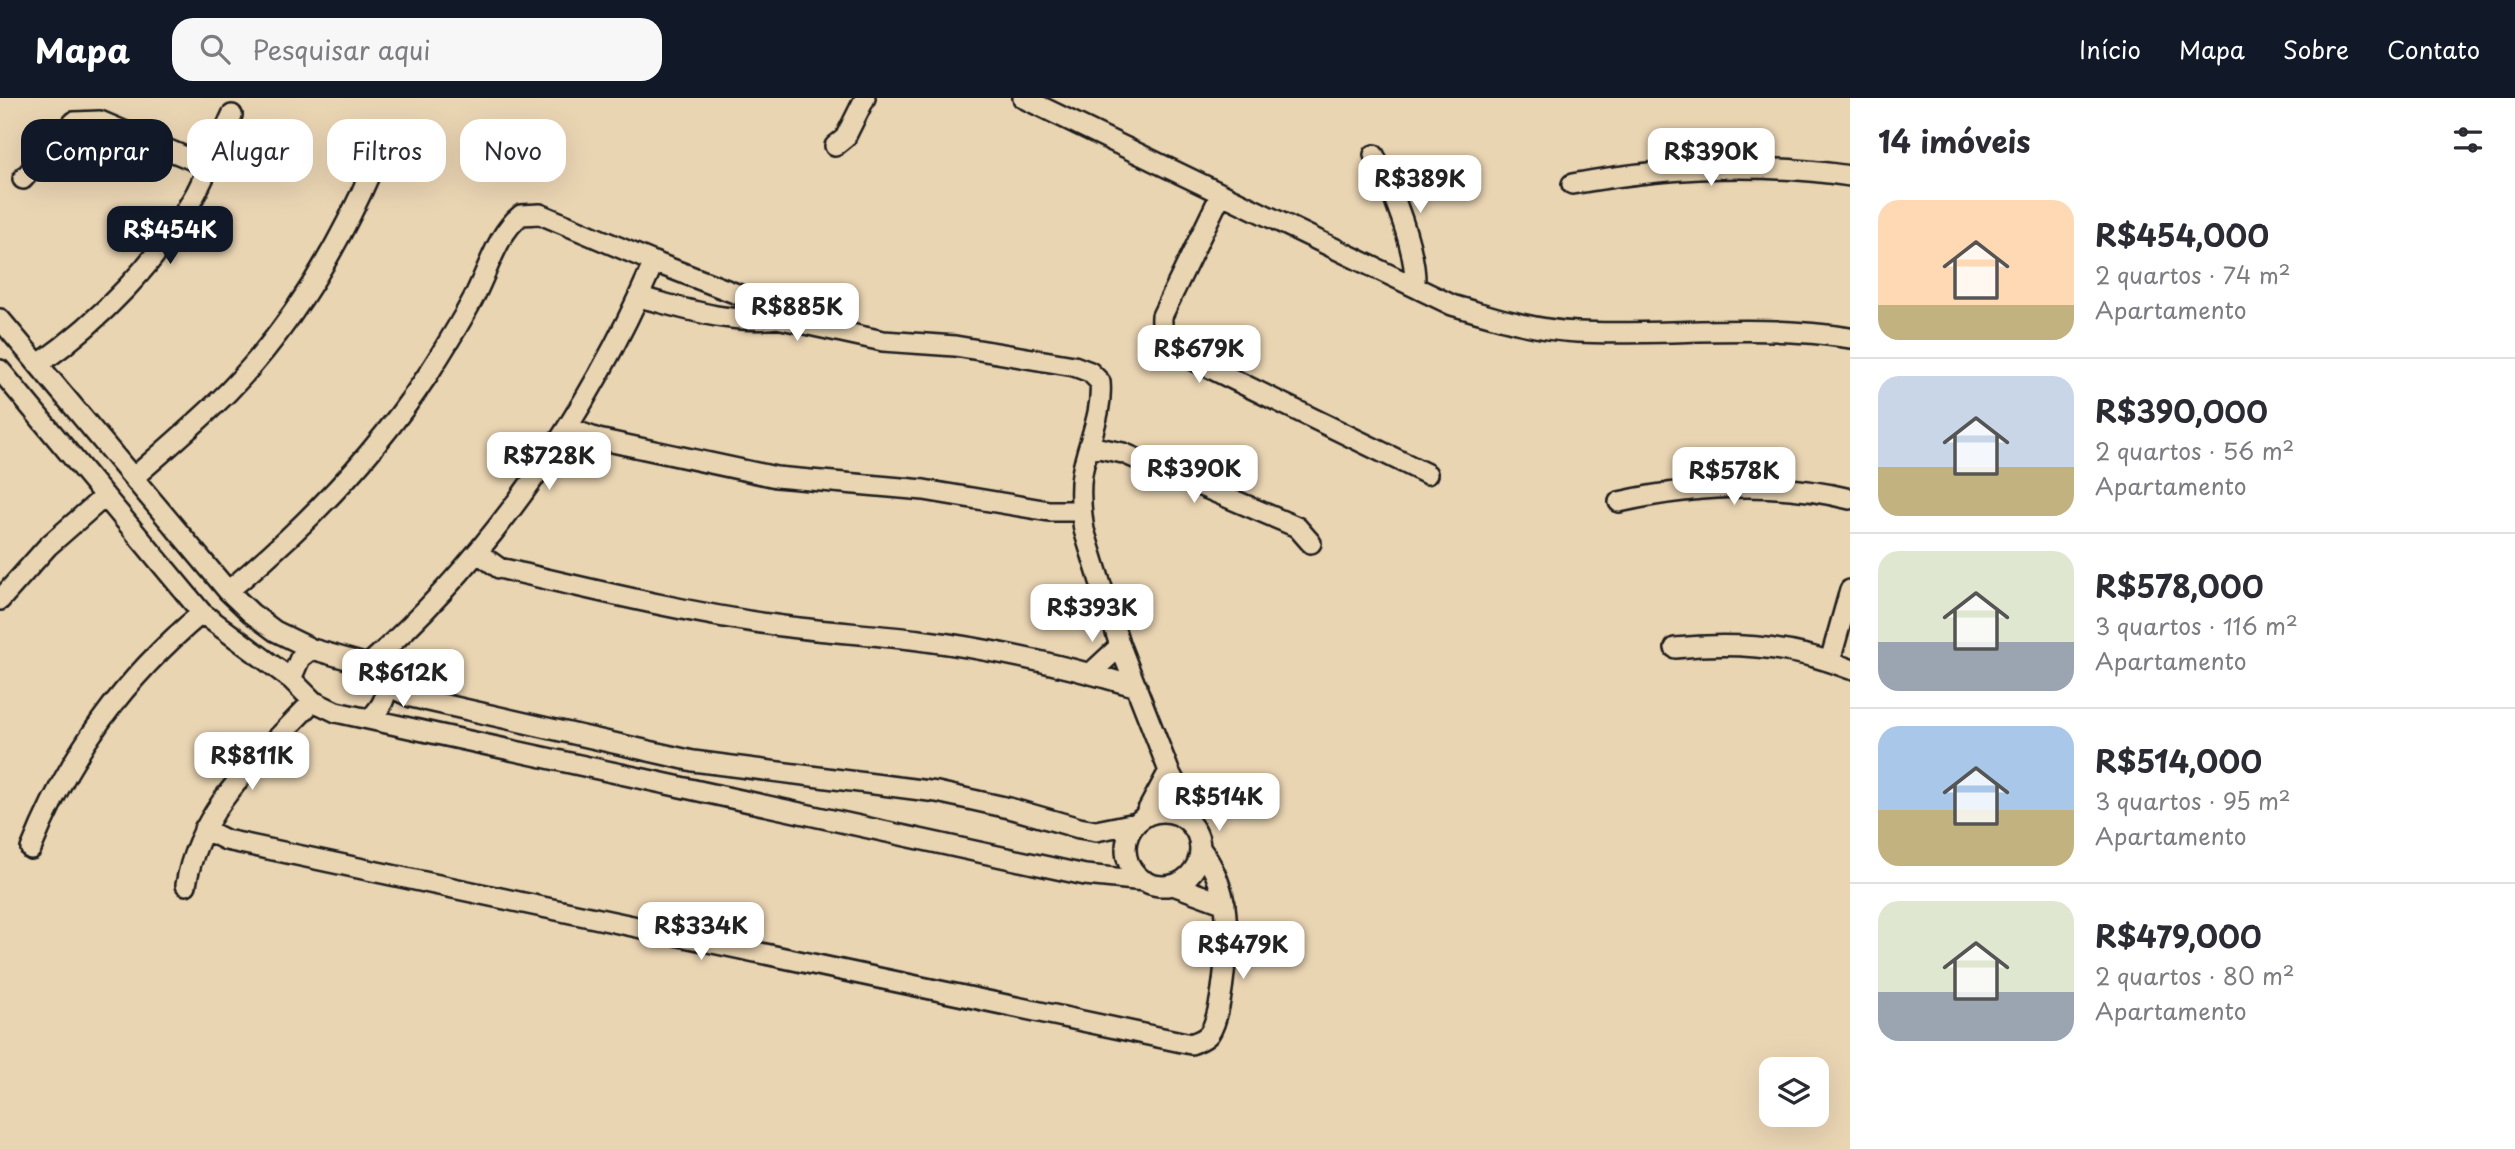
<!DOCTYPE html>
<html lang="pt">
<head>
<meta charset="utf-8">
<style>
	:root { --surface:#fff; --page:#f7f7f7; --text:#2b2b33; --muted:#7c7c81; --line:#e1e1e2; --accent:#111827 }
	body { margin:0; font-family:"Playpen Sans",sans-serif; background:var(--page); color:var(--text); height:100vh; display:flex; flex-direction:column; font-size:26px; white-space:nowrap }
	* { box-sizing:border-box; margin:0 }
	p { font-size:23px; color:var(--muted) }
	.icon { flex:none; width:38px; height:38px; fill:none; stroke:currentColor; stroke-width:2; stroke-linecap:round; stroke-linejoin:round }
	.map { position:relative; flex:1; overflow:hidden }
	.side { display:flex; flex-direction:column; background:var(--surface); width:665px }
	.side>* { flex:none }
	.banner { position:absolute; left:21px; top:21px; width:665px; height:63px; display:flex; gap:14px }
	.buttons { position:absolute; left:1759px; top:959px; display:grid; gap:14px }
	.buttons a { display:grid; place-items:center; width:70px; height:70px; border-radius:14px; background:var(--surface); box-shadow:0 7px 28px #0002; font-size:35px }
	.price { position:absolute; translate:-50% -60px; padding:0 16px; border-radius:14px; background:#fff; color:#222; font-size:23px; line-height:46px; filter:drop-shadow(0 2px 4px #0008) }
	.price::after { content:''; position:absolute; left:50%; top:42px; width:21px; height:16px; margin-left:-10px; background:inherit; clip-path:polygon(0 0,100% 0,50% 100%) }
	.price.active { background:var(--accent); color:#fff }
	ul { padding:0; list-style:none }
	li { display:flex; align-items:center; gap:21px; height:175px; padding:0 28px }
	li+li { border-top:2px solid var(--line) }
	li span { display:grid; place-items:center; flex:none; width:196px; height:140px; border-radius:21px; color:#555 }
	li>.icon { margin-inline-start:auto }
	span .icon { width:84px; height:84px; fill:#fffc; stroke-width:1 }
	li b { font-size:30px }
	h2 { display:flex; justify-content:space-between; align-items:center; height:84px; padding:0 28px; font-size:30px }
	.tag { padding:0 24px; border-radius:21px; background:var(--surface); box-shadow:0 7px 28px #0002; font-size:24px; line-height:63px }
	.tag.active { background:var(--accent); color:#fff }
	header { display:flex; align-items:center; gap:42px; box-sizing:border-box; height:98px; padding:0 35px; background:var(--accent); color:#fff }
	header strong { font-size:33px }
	nav { display:flex; gap:38px; margin-inline-start:auto; font-size:24px }
	.search { width:490px; height:63px; background:var(--page); display:flex; align-items:center; gap:18px; box-sizing:border-box; padding:0 24px; border-radius:21px; color:var(--muted); font-size:26px }
	main { display:flex; flex:1; min-height:0 }
	.map>svg:first-child { display:block }
	.lines { fill:none; stroke-linecap:round; stroke-linejoin:round }
	.street-casing { stroke:#1c1c1c; stroke-width:24 }
	.street { stroke:#ead5b3; stroke-width:19 }
</style>
</head>
<body>
<header>
<strong>Mapa</strong>
<div class="search"><svg class="icon" aria-label="search" viewBox="0 0 24 24"><circle cx="10" cy="10" r="6"/><path d="M15 15l6 6"/></svg>Pesquisar aqui</div>
<nav><a>Início</a><a>Mapa</a><a>Sobre</a><a>Contato</a></nav>
</header>
<main>
<div class="map">
<svg width="1850" height="1051" viewBox="0 0 1850 1051">
	<rect width="100%" height="100%" fill="#ead5b3"/>
	<filter id="ink" filterUnits="userSpaceOnUse"><feTurbulence type="fractalNoise" baseFrequency=".0143" numOctaves="2"/><feDisplacementMap in="SourceGraphic" scale="14" xChannelSelector="R" yChannelSelector="G"/><feConvolveMatrix kernelMatrix="1 2 1 2 8 2 1 2 1" color-interpolation-filters="sRGB"/></filter>
	<g filter="url(#ink)">
		<g class="lines">
			<g class="street-casing">
				<path id="street" d="M1023,0L1452,207C1493,219 1533,232 1577,234C1668,238 1759,225 1850,240
					M835,48L845,40L865,0
					M1374,57C1392,89 1417,153 1415,189
					M23,81L74,24L100,23L209,69
					M1572,86C1665,69 1757,64 1850,78
					M1221,96L1162,218C1161,237 1165,245 1181,256L1427,376
					M639,199C684,210 730,227 777,220
					M0,221L228,493L251,515L275,533L312,551L368,567L399,593L411,599L693,663L937,694L1009,710L1079,730L1096,733L1136,725
					M39,266C100,223 160,162 196,95C209,70 220,43 232,17
					M0,272L202,515L291,581L313,603L336,614L1085,777L1145,783
					M568,330L598,341L776,379L924,392L1049,413H1081
					M1089,348L1123,355L1297,429L1311,445
					M133,380C165,352 198,324 228,294C290,230 337,152 372,71
					M1619,404C1696,387 1773,382 1850,401
					M478,455L499,470C591,491 682,514 775,527C823,534 871,536 919,542C992,551 1067,568 1137,589
					M228,493C303,431 373,359 427,278C444,251 462,223 476,195C489,169 498,135 521,117L540,116L654,164L758,204L777,220L883,243L955,248L1074,268L1090,274L1100,284C1103,317 1087,345 1082,376C1079,395 1081,413 1084,432L1120,548L1169,673L1187,707L1189,724
					M0,502L48,448L105,398
					M1675,550C1734,544 1794,548 1850,571
					M1830,563L1850,492
					M368,567C492,457 588,317 654,164
					M1091,575L1120,548
					M291,581L300,560L312,551
					M371,620C382,608 387,600 386,584
					M1126 751a37 37 0 1 1 74 0a37 37 0 1 1-74 0Z
					M1144,719L1169,673
					M204,731L226,742L1191,946C1198,943 1204,942 1209,936C1224,915 1230,829 1224,804C1220,783 1213,767 1200,750
					M31,751C69,656 124,580 202,515
					M186,787C199,708 261,659 313,603
					M1173,787L1225,806"/>
			</g>
			<use href="#street" class="street"/>
		</g>
	</g>
</svg>
<div class="buttons">
<a><svg class="icon" aria-label="layers" viewBox="0 0 24 24"><path d="M12 4l9 5-9 5-9-5zM3 14l9 5 9-5"/></svg></a>
</div>
<b class="price" style="left:1711px;top:90px">R$390K</b>
<b class="price" style="left:1420px;top:117px">R$389K</b>
<b class="price active" style="left:170px;top:168px">R$454K</b>
<b class="price" style="left:797px;top:245px">R$885K</b>
<b class="price" style="left:1199px;top:287px">R$679K</b>
<b class="price" style="left:549px;top:394px">R$728K</b>
<b class="price" style="left:1194px;top:407px">R$390K</b>
<b class="price" style="left:1734px;top:409px">R$578K</b>
<b class="price" style="left:1092px;top:546px">R$393K</b>
<b class="price" style="left:403px;top:611px">R$612K</b>
<b class="price" style="left:252px;top:694px">R$811K</b>
<b class="price" style="left:1219px;top:735px">R$514K</b>
<b class="price" style="left:701px;top:864px">R$334K</b>
<b class="price" style="left:1243px;top:883px">R$479K</b>
<div class="banner">
<a class="tag active">Comprar</a>
<a class="tag">Alugar</a>
<a class="tag">Filtros</a>
<a class="tag">Novo</a>
</div>
</div>
<section class="side">
<h2>14 imóveis<svg class="icon" aria-label="filters" viewBox="0 0 24 24"><path d="M4 7h16M4 17h16"/><circle cx="9" cy="7" r="2"/><circle cx="15" cy="17" r="2"/></svg></h2>
<ul>
<li><span style="background:linear-gradient(#ffd9b3 75%,#c2b280 0)"><svg class="icon" aria-label="home" viewBox="0 0 24 24"><path d="M3 11l9-7 9 7M6 9v11h12V9"/></svg></span><div><b>R$454,000</b><p>2 quartos · 74 m²</p><p>Apartamento</p></div></li>
<li><span style="background:linear-gradient(#c9d6e8 65%,#c2b280 0)"><svg class="icon" aria-label="home" viewBox="0 0 24 24"><path d="M3 11l9-7 9 7M6 9v11h12V9"/></svg></span><div><b>R$390,000</b><p>2 quartos · 56 m²</p><p>Apartamento</p></div></li>
<li><span style="background:linear-gradient(#dfe7d0 65%,#9aa5b1 0)"><svg class="icon" aria-label="home" viewBox="0 0 24 24"><path d="M3 11l9-7 9 7M6 9v11h12V9"/></svg></span><div><b>R$578,000</b><p>3 quartos · 116 m²</p><p>Apartamento</p></div></li>
<li><span style="background:linear-gradient(#a9c7e8 60%,#c2b280 0)"><svg class="icon" aria-label="home" viewBox="0 0 24 24"><path d="M3 11l9-7 9 7M6 9v11h12V9"/></svg></span><div><b>R$514,000</b><p>3 quartos · 95 m²</p><p>Apartamento</p></div></li>
<li><span style="background:linear-gradient(#dfe7d0 65%,#9aa5b1 0)"><svg class="icon" aria-label="home" viewBox="0 0 24 24"><path d="M3 11l9-7 9 7M6 9v11h12V9"/></svg></span><div><b>R$479,000</b><p>2 quartos · 80 m²</p><p>Apartamento</p></div></li>
</ul>
</section>
</main>
</body>
</html>
